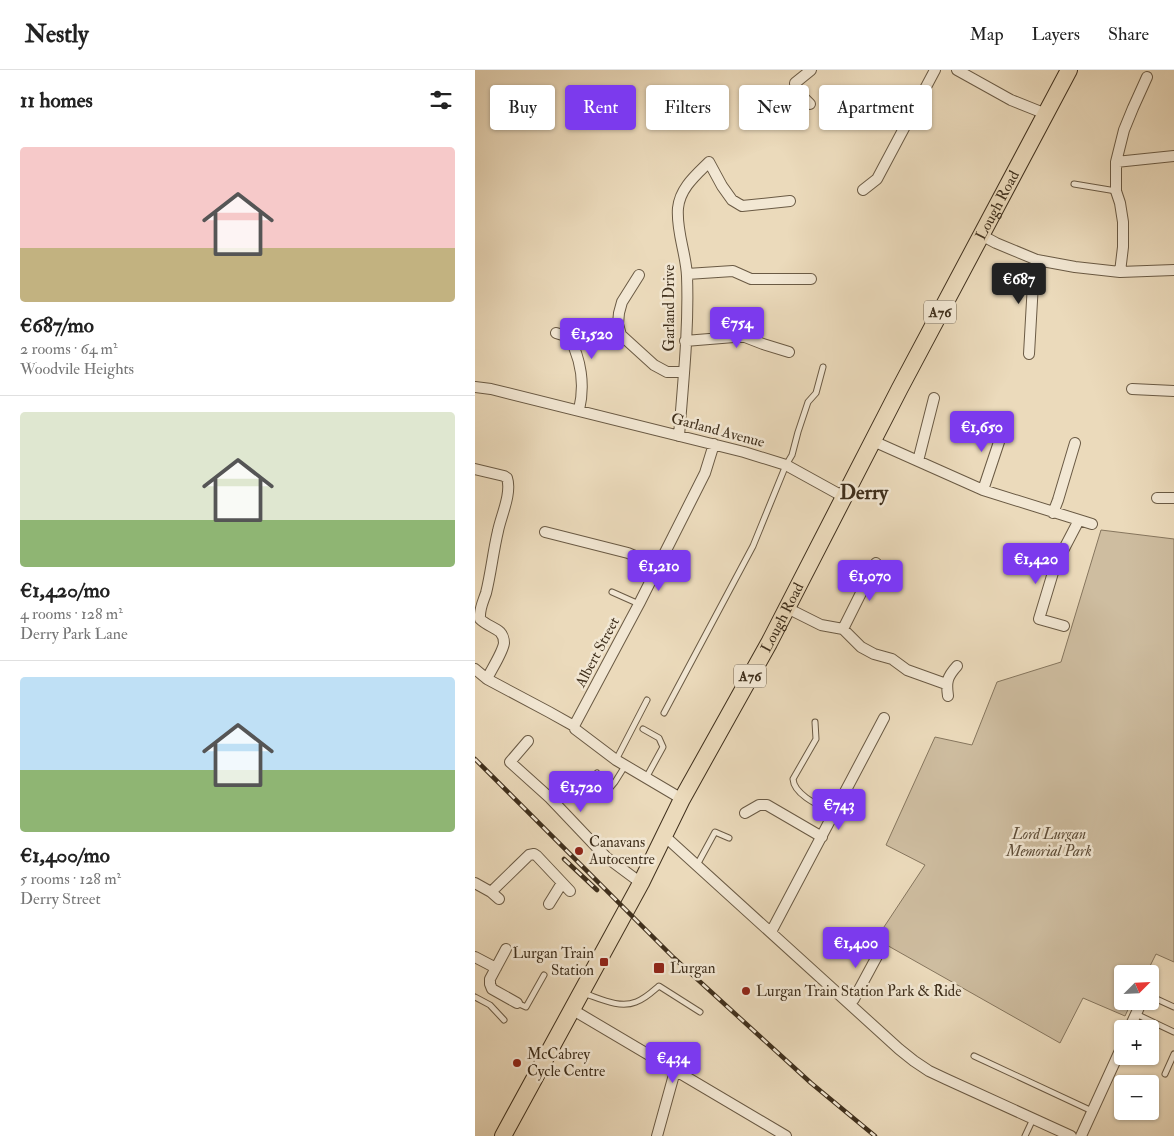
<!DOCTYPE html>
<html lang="en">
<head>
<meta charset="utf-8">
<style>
	:root { --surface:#fff; --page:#f6f6f6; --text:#222; --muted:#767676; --line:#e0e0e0; --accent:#7c3aed }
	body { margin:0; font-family:"IM FELL Double Pica",serif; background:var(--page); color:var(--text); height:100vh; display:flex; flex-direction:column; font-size:19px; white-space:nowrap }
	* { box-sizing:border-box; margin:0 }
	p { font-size:16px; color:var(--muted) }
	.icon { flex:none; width:28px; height:28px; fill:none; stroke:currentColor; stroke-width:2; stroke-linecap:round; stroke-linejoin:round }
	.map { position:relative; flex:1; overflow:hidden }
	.sheet { display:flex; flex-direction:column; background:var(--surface); width:475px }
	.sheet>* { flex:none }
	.guide { position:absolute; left:15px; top:15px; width:475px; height:45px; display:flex; gap:10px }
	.needle { width:32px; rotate:66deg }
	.tools { position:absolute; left:639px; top:895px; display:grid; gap:10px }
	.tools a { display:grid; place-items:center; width:45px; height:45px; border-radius:5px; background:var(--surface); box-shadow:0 1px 4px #0004; font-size:25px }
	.price { position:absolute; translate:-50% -42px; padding:0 11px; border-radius:5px; background:var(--accent); color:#fff; font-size:16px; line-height:32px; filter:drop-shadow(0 1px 2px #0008) }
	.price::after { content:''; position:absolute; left:50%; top:30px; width:15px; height:11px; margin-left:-8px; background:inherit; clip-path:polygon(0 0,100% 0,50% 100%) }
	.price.current { background:#222; color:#fff }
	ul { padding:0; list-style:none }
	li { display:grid; align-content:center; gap:10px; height:265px; padding:0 20px }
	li+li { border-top:1px solid var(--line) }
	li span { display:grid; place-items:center; height:155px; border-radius:5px; color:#555 }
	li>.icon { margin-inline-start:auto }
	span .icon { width:90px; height:90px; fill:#fffc; stroke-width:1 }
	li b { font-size:21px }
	h2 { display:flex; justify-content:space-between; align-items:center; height:60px; padding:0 20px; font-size:21px }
	.tag { padding:0 18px; border-radius:5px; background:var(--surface); box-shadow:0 1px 4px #0004; font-size:18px; line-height:45px }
	.tag.current { background:var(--accent); color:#fff }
	header { display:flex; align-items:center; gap:30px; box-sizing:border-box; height:70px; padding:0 25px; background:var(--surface); border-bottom:1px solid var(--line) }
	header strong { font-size:24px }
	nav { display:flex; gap:28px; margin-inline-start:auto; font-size:18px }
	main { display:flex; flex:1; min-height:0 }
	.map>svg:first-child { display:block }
	.green { fill:#cebda0; stroke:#86765e }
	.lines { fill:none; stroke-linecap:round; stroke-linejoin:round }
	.service-casing { stroke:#6a5a44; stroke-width:7 }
	.minor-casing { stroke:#6a5a44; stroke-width:12 }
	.primary-casing { stroke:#3f2f1c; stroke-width:18 }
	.service { stroke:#f2e7d3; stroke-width:5 }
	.minor { stroke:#f2e7d3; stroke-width:10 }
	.primary { stroke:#ebdabb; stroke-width:16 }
	.rail-casing { stroke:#3f2f1c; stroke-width:4.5 }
	.rail { stroke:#f2e7d3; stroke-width:2.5; stroke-dasharray:8; stroke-linecap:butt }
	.poi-dot { fill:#8f2418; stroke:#f2e7d3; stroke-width:2 }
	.labels { text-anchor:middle; stroke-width:5; stroke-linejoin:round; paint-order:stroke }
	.shield { fill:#f2e7d3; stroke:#756653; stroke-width:1 }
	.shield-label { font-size:14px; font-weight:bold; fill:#3f2f1c }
	.street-label { font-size:15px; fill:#3f2f1c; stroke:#f2e7d3 }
	.park-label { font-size:15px; font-style:italic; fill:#5c4b36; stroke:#f2e7d3 }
	.poi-label { font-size:15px; fill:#3f2f1c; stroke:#f2e7d3; text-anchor:start }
	.district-label { font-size:20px; font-weight:bold; fill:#3f2f1c; stroke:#f2e7d3 }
</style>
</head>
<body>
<header>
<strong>Nestly</strong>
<nav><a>Map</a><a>Layers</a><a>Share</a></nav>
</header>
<main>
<section class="sheet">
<h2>11 homes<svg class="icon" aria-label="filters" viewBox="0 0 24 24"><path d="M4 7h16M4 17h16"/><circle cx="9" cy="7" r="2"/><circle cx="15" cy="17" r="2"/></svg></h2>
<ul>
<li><span style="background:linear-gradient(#f6c9c9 65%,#c2b280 0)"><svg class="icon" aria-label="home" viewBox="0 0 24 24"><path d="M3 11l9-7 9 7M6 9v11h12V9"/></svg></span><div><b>€687/mo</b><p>2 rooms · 64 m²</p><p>Woodvile Heights</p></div></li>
<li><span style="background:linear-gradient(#dfe7d0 70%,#8fb573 0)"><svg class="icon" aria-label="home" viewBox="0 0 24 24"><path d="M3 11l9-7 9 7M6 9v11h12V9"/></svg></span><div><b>€1,420/mo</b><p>4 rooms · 128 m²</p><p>Derry Park Lane</p></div></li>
<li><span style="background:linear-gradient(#bfe0f5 60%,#8fb573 0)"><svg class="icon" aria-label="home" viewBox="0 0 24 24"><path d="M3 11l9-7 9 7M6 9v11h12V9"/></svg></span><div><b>€1,400/mo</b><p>5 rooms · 128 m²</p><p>Derry Street</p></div></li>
</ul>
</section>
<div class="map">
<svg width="699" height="1066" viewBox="0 0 699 1066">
	<rect width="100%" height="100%" fill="#ebdabb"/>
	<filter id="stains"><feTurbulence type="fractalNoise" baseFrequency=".004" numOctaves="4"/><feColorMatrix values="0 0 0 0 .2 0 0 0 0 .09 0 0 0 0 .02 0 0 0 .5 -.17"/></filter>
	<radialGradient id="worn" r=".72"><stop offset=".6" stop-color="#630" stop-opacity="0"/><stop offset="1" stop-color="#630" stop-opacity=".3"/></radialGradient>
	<path class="green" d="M626,460L699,469V892L681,884L671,904H648V931H657L650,946L608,928L585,973L401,869L450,795L411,775L460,667L497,675L522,612L586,592Z"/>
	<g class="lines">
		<g class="service-casing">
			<path id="service" d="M599,114L641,121
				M137,522L164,534
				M189,643L278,476L311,395L317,385L323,362L333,332L341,323L348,297
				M340,652L341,669L318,709C319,725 345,736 359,743
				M168,659L184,668L188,677L171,708
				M141,690L172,630
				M122,703L135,718L140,712L150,696
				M222,795L240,762L254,768
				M108,923C124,928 144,939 161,932C170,929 177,922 184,916L225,942
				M675,926L699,937
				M0,927L15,935L29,950
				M42,933L51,937L69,905
				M661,944L699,962
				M499,986L617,1041
				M690,1004L699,984
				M550,1066L558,1049"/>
		</g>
		<g class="minor-casing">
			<path id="minor" d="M482,0L536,30L571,44
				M335,34L329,28L321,24L320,13L336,0
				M641,92L699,86
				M388,120L402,109L460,0
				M506,165L521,173L562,190L600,197L645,202L699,200
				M645,202L648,177V152L645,133L641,121V92L649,60L658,38L672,7
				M212,204L258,201L276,209H336
				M164,205L147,232L144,243L143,254L146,265L179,295L192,302H208
				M81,263L94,267C106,289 110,315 104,340
				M210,271L259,267H270L288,274L314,282
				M554,284L558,213L562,190
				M0,317L16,319L269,382L311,395L369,427
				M657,319L699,321
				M204,366C208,313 214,259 212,206C211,183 201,161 203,138C205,118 221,105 234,92L247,116L257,130L267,136L315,131
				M398,371L508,420L617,454
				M443,391L459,328
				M0,399L29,406L32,408C37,423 26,446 23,461C18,482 16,503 11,523C8,532 4,539 5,549C11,555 19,557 25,562C27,564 29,569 29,573C28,582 16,600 12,609
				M508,420L530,354
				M682,428H699
				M578,443L583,430L600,373
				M70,462L153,483L183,496
				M395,505L409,513
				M312,538L346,555L368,559L386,577L399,584L417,589L432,600L471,614
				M589,556L564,549L580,496L604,450
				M368,559L401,493
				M0,599L12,609L74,642L99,656L100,659L141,690L207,729
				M473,626C471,612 472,607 482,596
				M99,656L164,534L230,403L239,374
				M53,671L35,692L75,728L131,787L166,813
				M270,743L284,735H292L347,767
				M188,766L195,771L424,979L439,991L454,1001L471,1009L596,1066
				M0,813L16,822L24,829
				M16,822L54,785L59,784L62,786L95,821
				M74,834L87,813
				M296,862L409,648
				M31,879L15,909V914L17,919L42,933
				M0,887L21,898
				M375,934L379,929L407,877
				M98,940L311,1066
				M654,959L667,931
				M182,1066L200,1001
				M606,1066L648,974"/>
		</g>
		<g class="primary-casing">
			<g id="primary">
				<path id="s1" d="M28,1066L166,813L207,729L294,573L425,318L594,0"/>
			</g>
		</g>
		<use href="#service" class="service"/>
		<use href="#minor" class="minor"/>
		<use href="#primary" class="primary"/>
		<g class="rail-casing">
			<path id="rail" d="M0,689L199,888L336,1013L400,1066
				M89,789L122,820"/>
		</g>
		<use href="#rail" class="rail"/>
	</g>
	<g class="poi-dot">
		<circle cx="104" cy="781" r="5"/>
		<rect x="124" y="887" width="10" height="10" rx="2.5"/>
		<rect x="178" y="892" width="12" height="12" rx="2.5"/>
		<circle cx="271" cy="921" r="5"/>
		<circle cx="42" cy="993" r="5"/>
	</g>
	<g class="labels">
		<g class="shield">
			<rect x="449" y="230.5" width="32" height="23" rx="4"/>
			<rect x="259" y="594.5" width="32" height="23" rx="4"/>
		</g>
		<g class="shield-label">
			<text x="465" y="247">A76</text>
			<text x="275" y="611">A76</text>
		</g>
		<g class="street-label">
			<text dy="5" stroke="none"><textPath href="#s1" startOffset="1054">Lough Road</textPath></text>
			<text transform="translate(194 238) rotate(-90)" y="5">Garland Drive</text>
			<text transform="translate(243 360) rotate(15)" y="5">Garland Avenue</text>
			<text dy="5" stroke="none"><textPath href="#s1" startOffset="589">Lough Road</textPath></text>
			<text transform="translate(122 582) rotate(-62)" y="5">Albert Street</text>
		</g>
		<g class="park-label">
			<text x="574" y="769">Lord Lurgan<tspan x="574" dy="17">Memorial Park</tspan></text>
		</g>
		<g class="poi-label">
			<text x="114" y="777">Canavans<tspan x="114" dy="17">Autocentre</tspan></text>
			<text x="119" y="888" text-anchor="end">Lurgan Train<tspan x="119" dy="17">Station</tspan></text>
			<text x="195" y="903">Lurgan</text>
			<text x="281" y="926">Lurgan Train Station Park &amp; Ride</text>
			<text x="52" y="989">McCabrey<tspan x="52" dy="17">Cycle Centre</tspan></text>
		</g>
		<g class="district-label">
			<text x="389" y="429">Derry</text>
		</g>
	</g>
	<rect width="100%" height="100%" filter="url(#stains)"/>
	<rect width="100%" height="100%" fill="url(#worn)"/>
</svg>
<div class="tools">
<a><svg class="needle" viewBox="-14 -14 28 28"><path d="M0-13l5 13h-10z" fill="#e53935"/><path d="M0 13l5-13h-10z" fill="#767676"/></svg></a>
<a>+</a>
<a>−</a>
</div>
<b class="price current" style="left:544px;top:235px">€687</b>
<b class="price" style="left:262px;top:279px">€754</b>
<b class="price" style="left:117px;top:290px">€1,520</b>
<b class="price" style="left:507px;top:383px">€1,650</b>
<b class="price" style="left:561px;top:515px">€1,420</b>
<b class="price" style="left:184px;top:522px">€1,210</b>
<b class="price" style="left:395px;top:532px">€1,070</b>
<b class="price" style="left:106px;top:743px">€1,720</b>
<b class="price" style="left:364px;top:761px">€743</b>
<b class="price" style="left:381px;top:899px">€1,400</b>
<b class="price" style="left:198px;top:1014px">€434</b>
<div class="guide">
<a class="tag">Buy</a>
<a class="tag current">Rent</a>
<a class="tag">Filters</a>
<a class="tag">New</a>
<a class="tag">Apartment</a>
</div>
</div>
</main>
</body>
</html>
